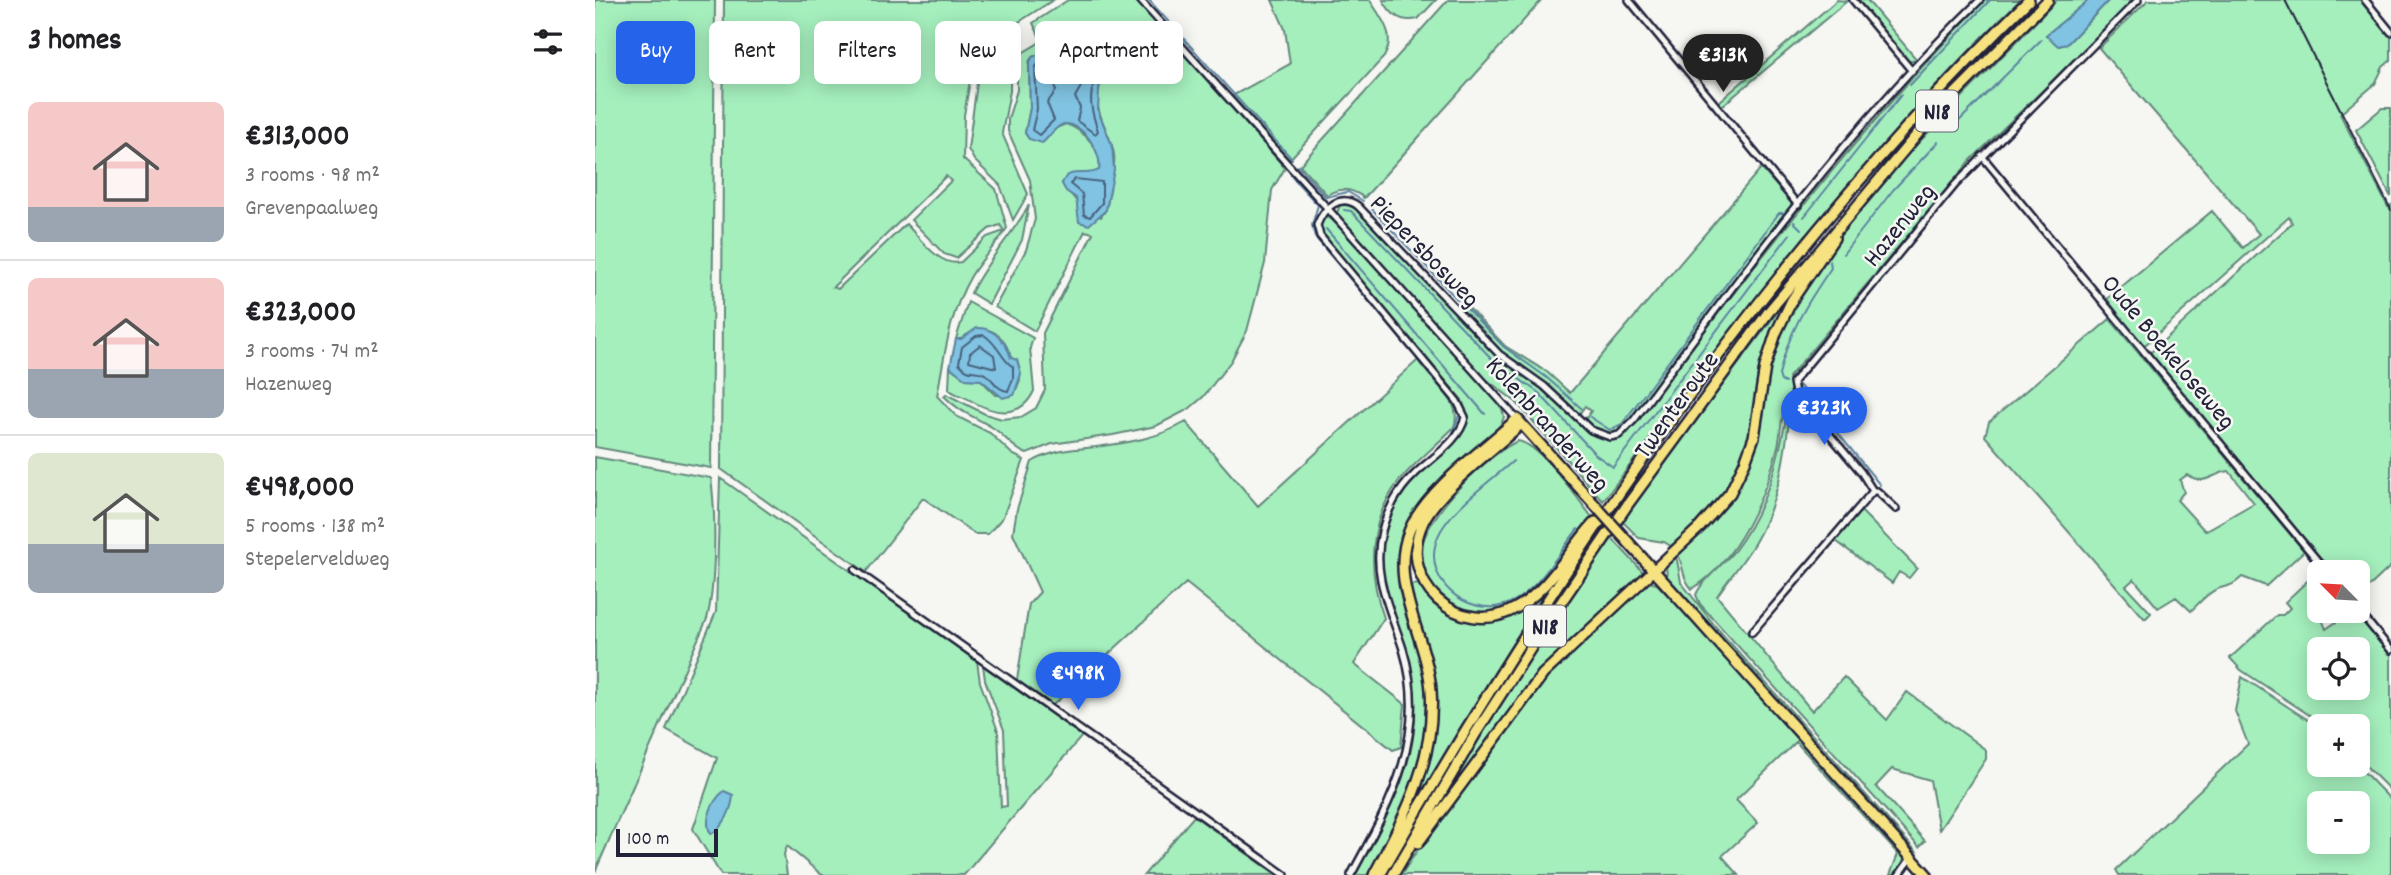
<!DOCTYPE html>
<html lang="en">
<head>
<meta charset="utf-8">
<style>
	:root { --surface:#fff; --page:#f6f6f6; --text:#202124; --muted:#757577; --line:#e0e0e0; --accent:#2563eb }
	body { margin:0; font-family:Dekko,sans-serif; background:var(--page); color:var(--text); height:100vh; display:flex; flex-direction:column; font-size:26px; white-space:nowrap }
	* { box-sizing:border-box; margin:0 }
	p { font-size:23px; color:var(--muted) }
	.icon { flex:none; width:38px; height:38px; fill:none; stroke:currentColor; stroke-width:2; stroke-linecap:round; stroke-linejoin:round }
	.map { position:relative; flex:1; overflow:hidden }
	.sheet { display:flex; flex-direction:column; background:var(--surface); width:595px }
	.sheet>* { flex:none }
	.hud { position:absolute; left:21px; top:21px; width:665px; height:63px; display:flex; gap:14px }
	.needle { width:46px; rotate:294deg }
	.fabs { position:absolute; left:1712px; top:560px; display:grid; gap:14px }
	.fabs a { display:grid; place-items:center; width:63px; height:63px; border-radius:10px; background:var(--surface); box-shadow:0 4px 18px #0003; font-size:35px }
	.scale { position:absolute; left:21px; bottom:18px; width:102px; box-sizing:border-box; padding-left:7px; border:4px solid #22223b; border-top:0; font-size:19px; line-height:24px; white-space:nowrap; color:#22223b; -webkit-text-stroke:5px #f6f6f2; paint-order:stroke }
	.price { position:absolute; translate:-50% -60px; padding:0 16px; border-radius:24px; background:var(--accent); color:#fff; font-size:23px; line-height:46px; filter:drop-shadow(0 2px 4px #0008) }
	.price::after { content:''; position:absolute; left:50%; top:42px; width:21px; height:16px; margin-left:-10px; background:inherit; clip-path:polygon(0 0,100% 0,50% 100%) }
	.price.active { background:#222; color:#fff }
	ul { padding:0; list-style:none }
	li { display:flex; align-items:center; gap:21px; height:175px; padding:0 28px }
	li+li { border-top:2px solid var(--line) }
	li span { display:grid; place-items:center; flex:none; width:196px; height:140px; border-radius:10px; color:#555 }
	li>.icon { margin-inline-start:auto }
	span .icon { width:84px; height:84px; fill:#fffc; stroke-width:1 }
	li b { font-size:30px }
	h2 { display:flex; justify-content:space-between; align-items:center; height:84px; padding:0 28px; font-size:30px }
	.tag { padding:0 24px; border-radius:10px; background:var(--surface); box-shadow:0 4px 18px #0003; font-size:24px; line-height:63px }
	.tag.active { background:var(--accent); color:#fff }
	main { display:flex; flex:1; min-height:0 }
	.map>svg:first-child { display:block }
	.green { fill:#a5efbd; stroke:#64887c; stroke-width:2; fill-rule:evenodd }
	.water { fill:#81c3e2; stroke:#5b839f; stroke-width:2 }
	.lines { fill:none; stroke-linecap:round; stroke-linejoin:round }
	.shore { stroke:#48627e; stroke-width:2 }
	.stream { stroke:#5b839f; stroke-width:2 }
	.minor-casing { stroke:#22223b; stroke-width:10 }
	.primary-casing { stroke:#22223b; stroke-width:14 }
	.trunk-casing { stroke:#22223b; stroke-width:14 }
	.minor { stroke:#f6f6f2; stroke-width:5 }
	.primary { stroke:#f6e281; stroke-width:9 }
	.trunk { stroke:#f6e281; stroke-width:9 }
	.rail { stroke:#22223b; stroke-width:2 }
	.primary-bridge-casing { stroke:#22223b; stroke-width:14; stroke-linecap:butt }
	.primary-bridge { stroke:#f6e281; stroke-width:9 }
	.labels { text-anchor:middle; stroke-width:5; stroke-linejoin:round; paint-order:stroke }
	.shield { fill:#f6f6f2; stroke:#626272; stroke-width:2 }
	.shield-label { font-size:24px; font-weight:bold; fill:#22223b }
	.street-label { font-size:26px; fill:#22223b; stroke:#f6f6f2 }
</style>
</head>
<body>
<main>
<section class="sheet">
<h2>3 homes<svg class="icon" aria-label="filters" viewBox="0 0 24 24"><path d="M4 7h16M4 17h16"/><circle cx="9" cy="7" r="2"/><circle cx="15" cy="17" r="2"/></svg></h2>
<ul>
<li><span style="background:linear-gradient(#f6c9c9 75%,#9aa5b1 0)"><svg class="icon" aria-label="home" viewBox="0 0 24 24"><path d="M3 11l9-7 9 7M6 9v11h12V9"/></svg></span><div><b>€313,000</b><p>3 rooms · 98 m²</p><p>Grevenpaalweg</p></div></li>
<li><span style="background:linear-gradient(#f6c9c9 65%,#9aa5b1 0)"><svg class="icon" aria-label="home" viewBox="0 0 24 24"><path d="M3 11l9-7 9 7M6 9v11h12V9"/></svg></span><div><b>€323,000</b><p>3 rooms · 74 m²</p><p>Hazenweg</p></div></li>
<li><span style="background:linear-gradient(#dfe7d0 65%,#9aa5b1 0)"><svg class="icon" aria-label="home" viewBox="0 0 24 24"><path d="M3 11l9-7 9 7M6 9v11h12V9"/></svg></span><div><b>€498,000</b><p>5 rooms · 138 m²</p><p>Stepelerveldweg</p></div></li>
</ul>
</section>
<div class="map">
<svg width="1796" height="875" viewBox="0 0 1796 875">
	<rect width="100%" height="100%" fill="#f6f6f2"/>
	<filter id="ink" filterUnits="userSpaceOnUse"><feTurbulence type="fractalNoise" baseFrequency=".0143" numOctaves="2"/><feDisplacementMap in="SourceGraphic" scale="14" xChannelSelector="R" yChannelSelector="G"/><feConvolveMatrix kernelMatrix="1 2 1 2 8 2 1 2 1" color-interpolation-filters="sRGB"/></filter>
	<g filter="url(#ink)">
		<path class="green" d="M0,0H120L116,468L0,447Z
			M129,0H458L391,43L382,53L377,69L369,115L368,159L401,189L412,228C402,244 387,258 376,276C354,314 350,354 342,396L361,416L395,433L417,454L429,460L408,517L393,534H380L328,498L271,572L126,469ZM351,176L356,181L316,220L349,254L361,258L394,229L405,225L409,231L392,237L366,262C345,268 325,238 311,224L243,289L238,287Z
			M473,0H541L690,168L677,190L670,263L652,331L636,361L608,397L594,409L561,426L518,435L457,444L432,454C418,449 412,438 401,430C382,417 366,414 349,396L351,394L390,414L407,419L426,417L441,408L450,390L448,333L498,233L490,231L440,331L400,307L431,250L440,219L435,180L413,131V119L422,90V56L447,41L438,23ZM449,54L483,55L505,86C495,109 516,132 519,154C521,166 516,175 514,186C512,198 515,206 506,217L483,203L467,183L485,173L496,174L504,170C509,150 488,130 471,124L434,139L430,133L435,108L434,64L435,60Z
			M677,0H775C786,19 802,34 789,57L694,160L637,96L695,64L690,29Z
			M788,0H841L823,19C806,23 796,15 788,0Z
			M853,0H947L769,198C757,188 745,187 732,195L705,165Z
			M1242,0L1252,1L1127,106L1124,102Z
			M1262,0H1272L1322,60L1313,61Z
			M1390,0H1425C1268,151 1139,328 1008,501L921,402L883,373L742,213L746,202H752L763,209L902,356L946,387L999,436C1013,441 1021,440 1033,433C1145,282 1259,135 1390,0Z
			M1462,0H1494L1451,35L1464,46L1472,44L1514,0H1540L1377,159L1194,377L1198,395C1185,408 1187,429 1183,446C1171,495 1142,562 1097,589C1085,575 1090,565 1081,552C1094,537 1135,499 1141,484C1166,426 1166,358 1199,303C1267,188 1371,96 1462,0Z
			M1553,0H1766L1796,37V60L1788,67L1780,84L1745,114L1793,207L1796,205V566L1762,598V572H1737L1555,353L1697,223L1694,217L1550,345L1544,341L1512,299L1617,211L1648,248L1664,234L1504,48Z
			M388,60L415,67V91L407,133L433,194L418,220L405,185L379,160L373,149L384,68Z
			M1787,108H1796V197L1761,130Z
			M1166,168L1199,206L1036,421L1022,434C1008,434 1000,430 990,420L996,411L990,406L985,413H981L948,382L910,356L867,313V307L870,304L910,346L952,372L975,393Z
			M434,205L427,240L394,304L376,293C391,261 417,236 434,205Z
			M729,217L736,219L748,230L873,368L907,408L909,417C904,431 893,439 882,449C855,473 821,497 809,533C794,577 817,615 826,658C844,746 816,800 774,875H759C788,822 831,754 817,691C806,642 778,590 787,540C794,504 819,478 845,453C854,445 866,437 870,426C873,416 870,409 867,400L729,236L725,228Z
			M1227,253L1187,314L1154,445L1135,486L1121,506L1079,548L1069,542L1044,538L1026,520Z
			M373,302L438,338L435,348L439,391C425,421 396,413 373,399C366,395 360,395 354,389L355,367L371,379L386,380L401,395H419L425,380L422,360L416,358C408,330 389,321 366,339H361Z
			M1515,319L1709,551L1671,586L1647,577C1636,587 1634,585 1622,589C1612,593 1603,604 1596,611L1581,597L1563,608L1539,579L1531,586L1556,613L1550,619L1390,436L1394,422ZM1634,471L1659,503L1610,531L1582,500L1589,492L1585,480L1592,475C1611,487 1615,474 1634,471Z
			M823,360C835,382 869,400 859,427C842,445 821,461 805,480C773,520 772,571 789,618L759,664L810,704L806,747L798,750L591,583L458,705L422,680L434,604L445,592L418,533L422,509L437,462C457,450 478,449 501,447C532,443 564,438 591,422L663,506Z
			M1198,401H1202L1195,409C1191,454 1183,503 1160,542C1149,561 1134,578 1122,596L1217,711L1249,677L1292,720L1312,692L1391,750V759L1344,830L1335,780L1297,769L1281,786L1330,841L1324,847L1105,604L1101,595C1105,582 1130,563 1140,550C1172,507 1184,459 1193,407Z
			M923,441C946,445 982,498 997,517C975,543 945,591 914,607C875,627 821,595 826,549C831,515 892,454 923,441Z
			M0,457L116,478C121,514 121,583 112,619L0,872Z
			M125,478L382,661L385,682L403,731L406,807L412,806L409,730L390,680L388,665L487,736L369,875H227L192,846L189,854L192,875H126L98,829L122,758L71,729L121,612Z
			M1265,510L1322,568L1314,578L1304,572L1297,583L1241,541Z
			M1016,537L1047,571V575L957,661L844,809L841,808L918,683Z
			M1078,555L1082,560L1086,582L1121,627L1321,851L1317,850L1072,578L1071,564Z
			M1725,569L1727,572H1724V611H1736L1727,619L1731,629L1744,620L1749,611H1759L1796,655V791L1762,757V726H1731L1646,670L1635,658L1682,615H1688L1695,608L1690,602ZM1724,649H1762V688H1724Z
			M959,577L962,579L914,651L824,798L822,796C847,718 841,674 816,597V585L825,584L838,600L886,620H904L935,603Z
			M1053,582L1062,584L1092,615L1190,719L1309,854V859L1302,875H1295L1303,854L1201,742L1141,800L1163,823L1127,856L1144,875H806L850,809L949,675L1047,583Z
			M1647,677L1724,727V765H1762L1796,800V875H1524L1521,870L1653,744L1640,711ZM1724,803H1762V842H1724Z
			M599,816L682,875H549Z"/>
		<path class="water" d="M1494,0H1514L1472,44L1463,46L1451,35Z
			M444,54L491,57L501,63L505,72L503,111L517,145L519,170L511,210L494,225L484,222L481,198L471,191L467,184C473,165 491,178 504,170C508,154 488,122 469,124C461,125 454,138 447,143L434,139L430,133L435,108L434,64L437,57Z
			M382,328C399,327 412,343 416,358L422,360L426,374L419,395L408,398L386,380L371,379L355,367L361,339H366Z
			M129,791L138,795C137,810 129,827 116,834C108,821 117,801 129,791Z"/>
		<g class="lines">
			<path class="shore" d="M446,61L462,62L464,65L460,77L461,91L452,103L459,120L444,135L437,130L442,109L440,68Z
				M496,74L499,82C493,100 497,113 503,131L500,134L482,121L485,108L480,97L492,76Z
				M480,179L507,182V203L495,217L489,215L487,194L475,184Z
				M389,335C404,345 406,359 418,367V379L413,391C401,390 399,379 390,374C378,368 375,376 364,363L367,347L381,336Z
				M385,345L399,355L401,368L374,361L375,353Z"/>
			<path class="stream" d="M554,0L697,159
				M1315,85L1395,0
				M1356,129L1446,40
				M703,166L731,197L753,192L768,201
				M697,177L723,205L717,225L720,237L860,404L864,415L858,432
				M777,209L863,300
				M749,210L756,211L899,361L944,393L1001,455L1018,467L1195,234
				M1209,217L1306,95
				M1199,222L1206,229
				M731,229L890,414
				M1248,254L1298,190L1343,142
				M869,306L909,347L951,377L986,408
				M1190,383L1186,381L1184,375C1193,333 1212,303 1236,268L1235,261
				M1204,385L1285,485
				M995,417L1015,430L1027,424L1184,213H1188
				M918,461C896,481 849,513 841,542C828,586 881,622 919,601C946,586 964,552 983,529"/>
			<g class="minor-casing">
				<path id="minor" d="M545,0L922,419
					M1034,0L1203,205
					M1258,0L1317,71
					M1770,0L1796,32
					M1387,156L1732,572
					M1278,491L1266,472L1200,393L1198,382L1360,185L1543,0
					M260,570L690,875
					M1762,609L1796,650
					M1157,632L1278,491H1282L1301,509
					M756,875C796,802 834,735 808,649C795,608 776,575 787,531C792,511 803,490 818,476C834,459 865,442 870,417L862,401L725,236L722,225C729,207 746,193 763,206L904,354L949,386L996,430L1015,437L1024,435L1039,420C1145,275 1255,126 1385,0
					M1304,875L1317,857"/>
			</g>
			<g class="primary-casing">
				<path id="primary" d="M923,420L991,495
					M1034,543L1332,875"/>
			</g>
			<g class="trunk-casing">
				<path id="trunk" d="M926,424C899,449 843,490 828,522C800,581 864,641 921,608C955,589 975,549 1000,522
					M823,843L948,674L1105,527L1135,493L1150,462L1159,437L1170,367L1181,333L1197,300L1239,238
					M779,875C810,816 841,759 836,690C832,637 792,582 815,529C832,490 890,448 922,419
					M785,875C965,562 1174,253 1434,0
					M798,875L881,733L946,632L1033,504L1175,310L1335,119L1453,0"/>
			</g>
			<use href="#minor" class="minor"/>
			<use href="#primary" class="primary"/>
			<use href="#trunk" class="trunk"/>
			<path class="rail" d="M1690,0L1796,210"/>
			<g class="primary-bridge-casing">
				<path id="primary-bridge" d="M991,495L1034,543"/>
			</g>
			<use href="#primary-bridge" class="primary-bridge"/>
		</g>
	</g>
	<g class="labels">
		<g class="shield">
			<rect x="1321" y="90.5" width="42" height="41" rx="5"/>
			<rect x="929" y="605.5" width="42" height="41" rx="5"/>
		</g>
		<g class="shield-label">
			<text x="1342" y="119">N18</text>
			<text x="950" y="634">N18</text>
		</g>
		<g class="street-label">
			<text transform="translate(1303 224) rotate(-51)" y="9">Hazenweg</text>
			<text transform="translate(831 250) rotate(46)" y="9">Piepersbosweg</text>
			<text transform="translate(1575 351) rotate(50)" y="9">Oude Boekeloseweg</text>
			<text transform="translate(1080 404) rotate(-54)" y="9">Twenteroute</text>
			<text transform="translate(954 423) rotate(48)" y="9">Kolenbranderweg</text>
		</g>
	</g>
</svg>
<div class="fabs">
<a><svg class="needle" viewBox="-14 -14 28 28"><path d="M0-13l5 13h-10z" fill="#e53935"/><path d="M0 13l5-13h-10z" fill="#757577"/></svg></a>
<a><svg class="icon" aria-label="locate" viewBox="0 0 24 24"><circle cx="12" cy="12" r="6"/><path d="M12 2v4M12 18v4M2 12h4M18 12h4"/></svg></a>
<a>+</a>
<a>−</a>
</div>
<div class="scale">100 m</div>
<b class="price active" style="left:1128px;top:94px">€313K</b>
<b class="price" style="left:1229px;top:447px">€323K</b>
<b class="price" style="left:483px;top:712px">€498K</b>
<div class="hud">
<a class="tag active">Buy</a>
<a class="tag">Rent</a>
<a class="tag">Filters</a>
<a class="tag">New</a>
<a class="tag">Apartment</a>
</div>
</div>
</main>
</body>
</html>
